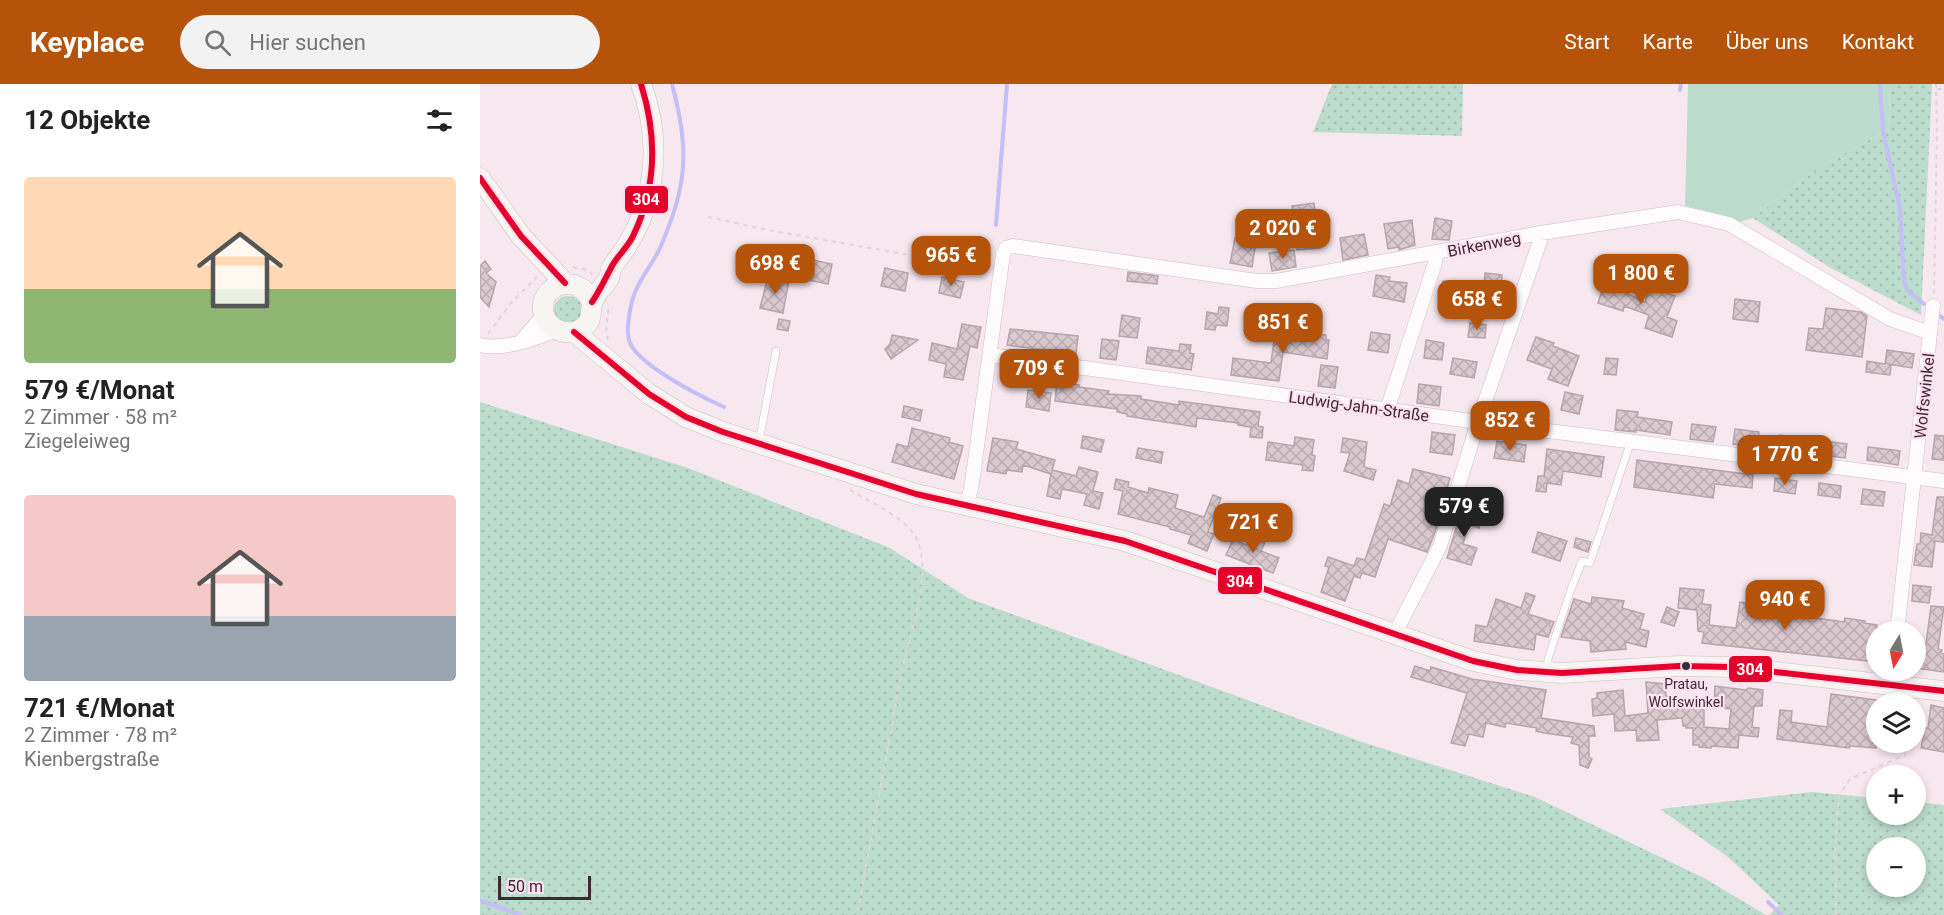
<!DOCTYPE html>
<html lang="de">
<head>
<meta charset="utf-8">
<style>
	:root { --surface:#fff; --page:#f2f2f2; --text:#222; --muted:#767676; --accent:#b45309 }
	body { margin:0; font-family:Roboto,sans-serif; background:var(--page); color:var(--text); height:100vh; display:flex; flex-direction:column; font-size:22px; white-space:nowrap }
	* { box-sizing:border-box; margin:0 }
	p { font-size:20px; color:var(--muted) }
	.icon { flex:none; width:33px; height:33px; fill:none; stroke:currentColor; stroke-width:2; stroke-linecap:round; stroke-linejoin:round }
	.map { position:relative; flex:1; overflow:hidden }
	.details { display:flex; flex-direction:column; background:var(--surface); width:480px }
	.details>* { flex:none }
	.needle { width:39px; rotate:190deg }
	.controls { position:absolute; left:1386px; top:537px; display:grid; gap:12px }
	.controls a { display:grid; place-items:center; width:60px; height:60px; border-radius:50%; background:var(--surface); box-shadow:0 3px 9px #0003; font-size:30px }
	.scale { position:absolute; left:18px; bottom:15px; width:93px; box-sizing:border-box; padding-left:6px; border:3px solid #3c2a34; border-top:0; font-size:16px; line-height:21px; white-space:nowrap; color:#3c2a34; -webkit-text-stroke:4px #fee0f0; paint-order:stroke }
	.price { position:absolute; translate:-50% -51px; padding:0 14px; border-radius:12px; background:var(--accent); color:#fff; font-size:20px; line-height:39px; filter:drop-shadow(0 2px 3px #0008) }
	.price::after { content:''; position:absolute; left:50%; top:36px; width:18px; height:14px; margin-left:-9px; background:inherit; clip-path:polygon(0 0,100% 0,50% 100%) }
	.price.on { background:#222; color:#fff }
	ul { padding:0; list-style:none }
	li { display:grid; align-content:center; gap:12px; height:318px; padding:0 24px }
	li span { display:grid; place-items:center; height:186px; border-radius:6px; color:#555 }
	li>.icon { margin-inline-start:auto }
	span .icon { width:108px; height:108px; fill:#fffc; stroke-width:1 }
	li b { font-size:26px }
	h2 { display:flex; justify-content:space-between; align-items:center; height:72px; padding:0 24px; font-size:26px }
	header { display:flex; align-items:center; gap:36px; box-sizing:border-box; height:84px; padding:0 30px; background:var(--accent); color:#fff }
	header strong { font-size:28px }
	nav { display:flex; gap:33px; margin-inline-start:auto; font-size:21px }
	.search { width:420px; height:54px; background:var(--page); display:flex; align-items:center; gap:15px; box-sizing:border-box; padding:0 21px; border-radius:33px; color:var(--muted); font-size:22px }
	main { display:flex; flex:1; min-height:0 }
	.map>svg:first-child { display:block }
	.grass { fill:url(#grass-dots); fill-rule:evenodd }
	.garden { fill:#bcdccd }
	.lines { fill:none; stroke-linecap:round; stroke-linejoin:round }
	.stream { stroke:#c4bff6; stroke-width:4 }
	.building { fill:url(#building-cross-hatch); stroke:#b6a5ab; stroke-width:1.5 }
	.lane-casing { stroke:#cebec6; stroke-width:8 }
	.street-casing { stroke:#cebec6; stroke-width:15 }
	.secondary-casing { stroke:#cebec6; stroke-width:21 }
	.path { stroke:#ddd7da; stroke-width:2; stroke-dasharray:4.5 4.5; stroke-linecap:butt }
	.lane { stroke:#fefbfd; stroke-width:7 }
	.street { stroke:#fefbfd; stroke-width:14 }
	.secondary { stroke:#f7f5f2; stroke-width:20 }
	.bus-1-casing { stroke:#fee0f0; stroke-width:10 }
	.bus-1 { stroke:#e4002b; stroke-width:6 }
	.bus-dot { fill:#3c2a34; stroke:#fee0f0; stroke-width:2 }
	.labels { text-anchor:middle; stroke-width:4.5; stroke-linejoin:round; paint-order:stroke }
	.bus-label { font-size:14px; fill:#3c2a34; stroke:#fee0f0 }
	.street-label { font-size:16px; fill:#3c2a34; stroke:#fee0f0 }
	.line-badge { stroke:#fee0f0; stroke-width:2 }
	.badge-label { font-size:16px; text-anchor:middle; font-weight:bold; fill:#fff }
</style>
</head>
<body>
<header>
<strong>Keyplace</strong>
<div class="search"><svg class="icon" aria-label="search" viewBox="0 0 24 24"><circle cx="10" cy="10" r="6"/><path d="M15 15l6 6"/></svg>Hier suchen</div>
<nav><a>Start</a><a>Karte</a><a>Über uns</a><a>Kontakt</a></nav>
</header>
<main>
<section class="details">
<h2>12 Objekte<svg class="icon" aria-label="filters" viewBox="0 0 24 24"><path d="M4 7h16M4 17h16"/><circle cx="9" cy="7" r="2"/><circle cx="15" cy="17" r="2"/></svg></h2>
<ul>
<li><span style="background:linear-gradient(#ffd9b3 60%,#8fb573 0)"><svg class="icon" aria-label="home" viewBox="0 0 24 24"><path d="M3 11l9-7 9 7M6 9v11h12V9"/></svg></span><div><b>579 €/Monat</b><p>2 Zimmer · 58 m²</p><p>Ziegeleiweg</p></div></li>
<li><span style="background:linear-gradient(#f6c9c9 65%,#9aa5b1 0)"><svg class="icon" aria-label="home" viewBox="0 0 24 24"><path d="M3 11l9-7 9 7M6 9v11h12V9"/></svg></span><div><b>721 €/Monat</b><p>2 Zimmer · 78 m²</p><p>Kienbergstraße</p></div></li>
</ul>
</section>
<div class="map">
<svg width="1464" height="831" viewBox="0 0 1464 831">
	<defs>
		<pattern id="grass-dots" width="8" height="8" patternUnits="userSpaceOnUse" patternTransform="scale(1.5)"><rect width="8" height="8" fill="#bcdccd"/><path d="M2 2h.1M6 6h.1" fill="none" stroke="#a2bdb1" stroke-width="1.8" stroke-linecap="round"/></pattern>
		<pattern id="building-cross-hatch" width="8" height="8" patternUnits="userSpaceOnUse" patternTransform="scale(1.5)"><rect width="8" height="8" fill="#dac9cf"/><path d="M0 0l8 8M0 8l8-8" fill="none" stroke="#bcadb2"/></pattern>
	</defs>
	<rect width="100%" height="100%" fill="#f7e7ef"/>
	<path class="grass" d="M852,0H983L982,52L833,48Z
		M1410,0H1452L1441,231L1349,183L1273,134L1341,82L1409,45Z
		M74 226a14 14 0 1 1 28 0a14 14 0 1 1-28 0Z
		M0,318L208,384L410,464L488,514L882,658L1055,713L1224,794L1286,831H0Z
		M1332,708L1396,714V730H1436V718L1464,721V831H1289L1299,821L1248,773L1180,725ZM1396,764H1436V802H1396Z"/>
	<path class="garden" d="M1208,0H1410L1409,45L1341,82L1273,134L1259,138L1232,128L1205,122Z"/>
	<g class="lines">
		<path class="stream" d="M192,0C203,41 209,79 196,121C192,135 186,150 180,164C166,192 153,200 149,233C148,240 147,249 149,256C155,280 222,313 244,323
			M1400,0L1403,47L1420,124L1424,198L1429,208L1444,220
			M1200,6L1201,0
			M516,141L527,0
			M1460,232L1464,235
			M0,816L40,831
			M1288,818L1302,831"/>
	</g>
	<path class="building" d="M834,119L840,164L817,166L812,122Z
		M955,134L972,137L969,156L952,155Z
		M932,136L935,161L919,166V163L908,165L904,140Z
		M884,150L888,171L863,176L860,154Z
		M755,154L776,158L772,183L750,179Z
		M814,166L816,183L792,187L789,169Z
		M333,176L352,180L348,200L328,196Z
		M5,177L11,185L6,189L16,198L9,223L0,213V182Z
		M405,184L428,189L425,207L401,202Z
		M648,188L678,192L677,200L647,197Z
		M1005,189L1022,191L1021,206L1004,204Z
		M896,191L910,193L909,197L927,199L924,218L893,212Z
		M288,192L309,196L303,229L280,224Z
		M462,193L484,198L480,214L459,209Z
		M1126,194L1151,202L1148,210L1165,218L1170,203L1195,212L1187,233L1197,237L1192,253L1165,244L1169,231L1144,222L1143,227L1118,219Z
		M963,197L981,199L978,221L966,219V211H962Z
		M1255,215L1280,218L1278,238L1253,235Z
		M739,223L749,224L747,242L736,241L735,246L725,245L727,228L738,230Z
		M1346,224L1381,228L1387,232L1382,273L1326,266L1329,244L1343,245Z
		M642,231L660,234L657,254L639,252Z
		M299,235L310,237L308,247L297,245Z
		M811,239L827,241L826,250L846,251V256H849L847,275L803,268L799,297L751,291L753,274L791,279L794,256L808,258Z
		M990,239L1006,241L1005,254L988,253Z
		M482,240L501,243L497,264L490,262L483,296L464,293L466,280L449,276L452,259L477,265Z
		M530,245L598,252L596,270L527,261Z
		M891,248L910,251L908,269L888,266Z
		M412,251L438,256L411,275L405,265L410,260Z
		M1056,253L1074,259L1073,262L1099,272L1088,302L1068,295L1072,285L1047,276Z
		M622,255L639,257L636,276L620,274Z
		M946,256L964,259L962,276L944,274Z
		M700,260L711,261L710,269L714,270L711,286L666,279L668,263L699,267Z
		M1407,266L1434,270L1432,284L1408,280L1411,281L1410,291L1386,288L1387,277L1405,280Z
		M973,274L997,278L994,294L970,290Z
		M1126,274L1138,275L1136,291L1124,290Z
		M841,281L858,283L855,304L838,302Z
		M577,298L599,301V303L629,307L628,310L661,312V315L699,321V317L780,328L778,342L783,343L782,354L770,353L771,343L758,341V339L717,334L716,343L647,332V330L637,328V325L575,317Z
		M939,300L961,303L959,322L937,319Z
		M548,306L571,309L569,327L546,323Z
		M1085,308L1103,312L1099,330L1081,326Z
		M424,322L442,326L440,337L422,333Z
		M1137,326L1158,328L1157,333L1192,338L1190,351L1156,346V348L1135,346Z
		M1212,340L1236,343L1233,358L1210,355Z
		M432,344L470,354L469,358L483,362L474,395L412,378L417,360L428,363Z
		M1255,345L1279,348L1278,362L1253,360Z
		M952,348L975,351L972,371L950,368Z
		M1300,351L1324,355L1322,369L1298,366Z
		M1455,351L1464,352V376L1452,375Z
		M603,352L624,356L621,368L601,364Z
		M815,353L834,356L832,371L835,372L833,387L822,386L823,381L786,376L788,358L814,362Z
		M513,354L538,358L536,365L575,376L572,386L596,392L599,383L618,388L613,407L623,409L619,425L604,421L607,410L582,405L580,415L567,412L571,390L543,381L542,388L527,386L526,390L507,387Z
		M863,354L887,358L884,383L896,386L893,396L864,387L870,369L861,368Z
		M1017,357L1046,361L1044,378L1014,374Z
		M1345,357L1367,360L1365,374L1343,371Z
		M1388,363L1420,367L1418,381L1387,376Z
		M658,364L683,368L681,379L656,374Z
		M1067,365L1124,373L1121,393L1083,387L1081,401L1067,399L1066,408L1056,407L1058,392H1064Z
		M1157,376L1273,391L1272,404L1235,400L1233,414L1154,403Z
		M933,385L970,394L954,451L947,468L908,455L895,493L882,489L880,494L874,492L865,517L841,508L849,483L845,482L848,473L874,482L877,474L885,476L904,420L910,422L918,396L929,400Z
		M1295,394L1317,397L1315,410L1294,407Z
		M636,395L649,398L648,403L668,409L669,404L698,411L695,424L724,433L733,411L741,414L728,448L734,450L727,467L708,459L711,451L690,445V443L638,430L643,407L634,405Z
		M1339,399L1361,402L1360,414L1338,411Z
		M1383,405L1405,408L1403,422L1381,420Z
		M1457,413H1464V458L1455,457L1452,483L1434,481L1437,460H1440L1441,449L1452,451Z
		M982,425L1003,430L999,444L989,441L983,460L997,464L991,481L967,474Z
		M1058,448L1087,457L1080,477L1052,468Z
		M770,451L786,456L781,467L799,474L793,489L746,471L753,455L766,461Z
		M1096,454L1111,458L1108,468L1094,463Z
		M1433,501L1451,503L1449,519L1432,517Z
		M1200,504L1224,506L1222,520L1231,521L1229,541L1256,544L1260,518L1291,522L1290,527L1364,538L1365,534L1385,537L1384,539L1397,541L1394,561H1396V578L1222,559L1224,548L1218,547L1217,526L1198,524Z
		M1046,509L1055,512L1048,530L1074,538L1068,553L1056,550L1054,566L994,557L996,541L1007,543L1016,515L1041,524Z
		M1112,513L1144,517L1142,524L1164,530L1160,545L1169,547L1166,563L1145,558L1146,565L1111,568L1110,557L1081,553L1094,515L1111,520Z
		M1451,522L1464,523L1458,565L1462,566L1461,569L1464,570V588L1436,584V566L1445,567Z
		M1187,523L1199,528L1194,542L1181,538Z
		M935,582L950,587L951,583L992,595L1066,606L1061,634L1114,642L1115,652H1109V673L1112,675L1108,684L1100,681L1099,661L1091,659L1093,653L1064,649L1056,647L1057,644L1026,639L1025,643L1006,639L1003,653L989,650L985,662L971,659L987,609L931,593Z
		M1166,598L1185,600L1186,612H1190L1191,624H1224V643L1249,645L1251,625L1234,623L1235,602L1266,606L1268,604L1283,606L1282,622H1274L1272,643L1279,644L1278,653L1259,651L1258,664L1231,662V664L1219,663V661H1213V644H1206V642H1203L1202,634L1177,636L1179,656L1157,657L1156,646L1135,647L1134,630L1113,632L1112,615L1117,614V609L1143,606L1145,632L1168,629Z
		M1351,610L1396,616V664L1370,662L1369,664L1297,655L1300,626L1312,627L1311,638L1347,643Z
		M1451,621L1464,624V668L1441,664L1445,644H1448Z"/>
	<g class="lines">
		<g class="lane-casing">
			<path id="lane" d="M279,358L296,267
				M1068,587V575L1090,508L1102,477L1110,479L1151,357"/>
		</g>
		<g class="street-casing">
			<path id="street" d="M42,256L64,231
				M0,261C23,267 55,255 76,246
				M510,271L998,338L1464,397
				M907,326L955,179L956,169
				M487,422L492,399L523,170L526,164L533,162L777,197H796L1061,149L1198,128L1249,140L1410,235L1450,249
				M1417,548L1453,222
				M914,551L960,462L998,338L1060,157L1061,149"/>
		</g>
		<g class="secondary-casing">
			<path id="secondary" d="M0,94L41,152L85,199
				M112,218C99,186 55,201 64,231C70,248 92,254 105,242C114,234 109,226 113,217C116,208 125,202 129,194C130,192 130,189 131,186C134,178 142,170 146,163C157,146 165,128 169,108C177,72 174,35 161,0
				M94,248L169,310L206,333L243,348L436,410L645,457L993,577L1037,586L1082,589L1199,582L1252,583L1464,607"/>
		</g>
		<path class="path" d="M1457,5H1464
			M228,133L288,146L509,185
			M93,183L108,186L112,190
			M1454,210L1457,47L1456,0
			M8,250L31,219L57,193
			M128,256L126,248L129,220
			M370,406C391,419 430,435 438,458C452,498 428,552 421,592C406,672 392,751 377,831
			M1356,831L1355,767L1359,712L1370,695L1425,671L1427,658"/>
		<use href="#lane" class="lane"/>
		<use href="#street" class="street"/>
		<use href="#secondary" class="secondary"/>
		<g class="bus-1-casing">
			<path id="bus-1" d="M0,94L41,152L85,199
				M112,218C120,206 125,195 132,182C138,171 148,163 153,152C177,103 177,51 161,0
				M94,248L169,310L206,333L243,348L436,410L645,457L993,577L1037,586L1082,589L1199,582L1252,583L1464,607"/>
		</g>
		<use href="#bus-1" class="bus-1"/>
	</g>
	<circle class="bus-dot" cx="1206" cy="582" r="5"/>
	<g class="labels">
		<g class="bus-label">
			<text x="1206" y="605">Pratau,<tspan x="1206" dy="18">Wolfswinkel</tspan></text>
		</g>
		<g class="street-label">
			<text transform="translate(1004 160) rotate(-11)" y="6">Birkenweg</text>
			<text transform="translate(1444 312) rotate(-84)" y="6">Wolfswinkel</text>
			<text transform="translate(879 322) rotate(8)" y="6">Ludwig-Jahn-Straße</text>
		</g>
	</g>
	<g class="line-badge">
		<rect x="144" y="101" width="45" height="29" rx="6" fill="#e4002b"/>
		<rect x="737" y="482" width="46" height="29" rx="6" fill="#e4002b"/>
		<rect x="1248" y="571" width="45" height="28" rx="6" fill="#e4002b"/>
	</g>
	<g class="badge-label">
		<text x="166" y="121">304</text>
		<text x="760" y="503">304</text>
		<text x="1270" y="591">304</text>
	</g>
</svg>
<div class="controls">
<a><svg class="needle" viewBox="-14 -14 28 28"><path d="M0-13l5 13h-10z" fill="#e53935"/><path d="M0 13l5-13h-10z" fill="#767676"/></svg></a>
<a><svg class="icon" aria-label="layers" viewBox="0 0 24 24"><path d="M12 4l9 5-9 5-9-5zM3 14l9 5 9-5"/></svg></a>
<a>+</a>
<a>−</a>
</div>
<div class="scale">50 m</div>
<b class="price" style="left:803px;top:176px">2 020 €</b>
<b class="price" style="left:471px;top:203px">965 €</b>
<b class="price" style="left:295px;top:211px">698 €</b>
<b class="price" style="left:1161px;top:221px">1 800 €</b>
<b class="price" style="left:997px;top:247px">658 €</b>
<b class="price" style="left:803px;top:270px">851 €</b>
<b class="price" style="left:559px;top:316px">709 €</b>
<b class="price" style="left:1030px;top:368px">852 €</b>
<b class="price" style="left:1305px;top:402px">1 770 €</b>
<b class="price on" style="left:984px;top:454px">579 €</b>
<b class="price" style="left:773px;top:470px">721 €</b>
<b class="price" style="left:1305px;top:547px">940 €</b>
</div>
</main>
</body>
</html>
